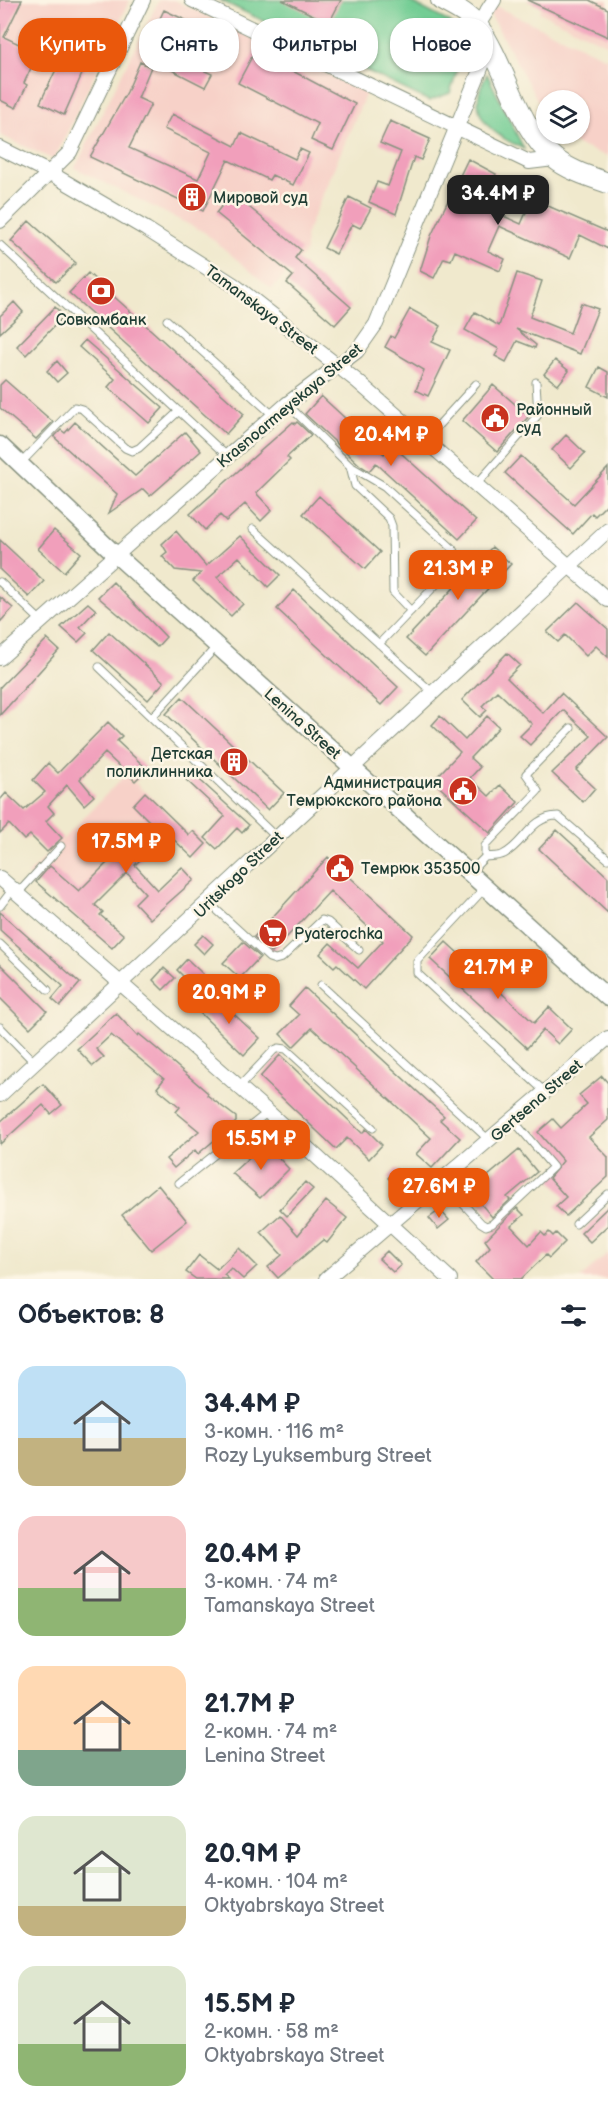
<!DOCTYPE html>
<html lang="ru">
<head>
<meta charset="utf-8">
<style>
	:root { --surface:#fff; --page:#f6f6f7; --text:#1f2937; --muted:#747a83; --accent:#ea580c }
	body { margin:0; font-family:"Balsamiq Sans",sans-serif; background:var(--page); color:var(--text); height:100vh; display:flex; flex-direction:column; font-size:22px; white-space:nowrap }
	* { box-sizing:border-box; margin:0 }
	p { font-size:20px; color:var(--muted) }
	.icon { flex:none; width:33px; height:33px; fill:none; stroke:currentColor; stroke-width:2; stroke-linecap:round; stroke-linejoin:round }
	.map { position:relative; height:1279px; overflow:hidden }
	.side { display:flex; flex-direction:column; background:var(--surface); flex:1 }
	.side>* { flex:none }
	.top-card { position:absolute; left:18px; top:18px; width:573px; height:54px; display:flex; gap:12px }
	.controls { position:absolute; left:536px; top:90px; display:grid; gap:12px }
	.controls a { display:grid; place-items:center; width:54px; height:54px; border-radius:50%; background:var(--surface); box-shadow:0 2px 4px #0004; font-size:30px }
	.price { position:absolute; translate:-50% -51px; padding:0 14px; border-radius:12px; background:var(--accent); color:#fff; font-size:20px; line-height:39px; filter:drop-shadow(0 2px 3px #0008) }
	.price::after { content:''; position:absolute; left:50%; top:36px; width:18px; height:14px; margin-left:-9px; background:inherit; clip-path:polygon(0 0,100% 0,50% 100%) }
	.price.current { background:#222; color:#fff }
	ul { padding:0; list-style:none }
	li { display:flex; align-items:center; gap:18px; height:150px; padding:0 18px }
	li span { display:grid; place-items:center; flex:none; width:168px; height:120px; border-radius:18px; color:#555 }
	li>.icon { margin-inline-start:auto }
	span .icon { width:72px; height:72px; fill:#fffc; stroke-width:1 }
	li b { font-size:26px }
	h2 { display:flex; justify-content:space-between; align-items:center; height:72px; padding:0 18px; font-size:26px }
	.tag { padding:0 21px; border-radius:24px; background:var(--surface); box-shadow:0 2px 4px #0004; font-size:21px; line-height:54px }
	.tag.current { background:var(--accent); color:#fff }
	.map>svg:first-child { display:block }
	.built { fill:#f7d1c8 }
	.green { fill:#73cd94; stroke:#498564; stroke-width:1.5 }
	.building { fill:#f19fbb }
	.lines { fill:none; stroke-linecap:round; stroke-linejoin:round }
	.service-casing { stroke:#889380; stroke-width:9 }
	.minor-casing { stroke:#889380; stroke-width:16 }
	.tertiary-casing { stroke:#889380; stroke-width:19 }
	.secondary-casing { stroke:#889380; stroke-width:22 }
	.service { stroke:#fff; stroke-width:7 }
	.minor { stroke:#fff; stroke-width:14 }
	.tertiary { stroke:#fff; stroke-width:16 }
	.secondary { stroke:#fff; stroke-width:20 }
	.labels { text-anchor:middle; stroke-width:5; stroke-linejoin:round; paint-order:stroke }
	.poi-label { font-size:16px; fill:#1f3d34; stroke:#fcf5e5; text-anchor:start }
	.street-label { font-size:16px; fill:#1f3d34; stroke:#fcf5e5 }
</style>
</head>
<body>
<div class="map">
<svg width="608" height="1279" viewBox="0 0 608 1279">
	<rect width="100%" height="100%" fill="#fcf5e5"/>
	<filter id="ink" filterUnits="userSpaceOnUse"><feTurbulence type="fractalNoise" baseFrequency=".0167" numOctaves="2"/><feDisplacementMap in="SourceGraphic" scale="12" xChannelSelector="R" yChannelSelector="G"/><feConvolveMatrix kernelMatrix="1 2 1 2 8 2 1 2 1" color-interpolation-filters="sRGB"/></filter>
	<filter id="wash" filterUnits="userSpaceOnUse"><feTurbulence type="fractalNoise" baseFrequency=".008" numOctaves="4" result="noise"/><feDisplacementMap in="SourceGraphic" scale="24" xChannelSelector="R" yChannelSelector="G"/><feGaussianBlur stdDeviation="1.35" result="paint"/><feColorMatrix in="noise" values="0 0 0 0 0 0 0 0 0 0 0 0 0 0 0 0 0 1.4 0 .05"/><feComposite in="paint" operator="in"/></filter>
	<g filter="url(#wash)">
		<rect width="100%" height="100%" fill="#f0e9cd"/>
		<path class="built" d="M0,0H130L54,160L0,135Z
			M159,0H174L366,93L305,236L306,251L272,289L204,232L75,168Z
			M545,0H608V45L539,12Z
			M495,6L608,59V157L576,144L562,134H579V100H546V116L490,14Z
			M126,774L176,823L96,905L103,912L89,928L28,875Z
			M608,1253V1279H580L598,1262Z"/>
		<path class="green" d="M220,0H407L451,23L464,48L450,93L429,101Z
			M487,74L524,149C489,133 464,113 487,74Z"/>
		<g id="blocks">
			<path class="building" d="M0,0H22L4,37L38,53L24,83L27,85L16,108L0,100Z
				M282,0H341L329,23Z
				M527,0H589L608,9V37Z
				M164,10L237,44L229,58L215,51L205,71L212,74L205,87L152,60L166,34L155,29Z
				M75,30L97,40L64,115L40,103Z
				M255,51L355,104L333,150L311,140L318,124L238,83Z
				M140,62L151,67L138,98L151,104L129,148L198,179L211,152L164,129L172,114L235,146L241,133L295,159L300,149L309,153L293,185L272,175L269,180L228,160L203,211L90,157L127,92Z
				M390,121L430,139L421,160L414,157L396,214L369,202L377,182L388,186L401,152L380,143Z
				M468,159L496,174L479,205L521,224L532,199L608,232V249L580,235L570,258L499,226L488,251L505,259L500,271L455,251L451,260L444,258L434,278L420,271L431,236Z
				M232,193L301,250L295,258L351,307L335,325L287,283L293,276L216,213Z
				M349,197L371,208L360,228L352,224L336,254L324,248Z
				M29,221L76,263L56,282L11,241Z
				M88,273L244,414L226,434L69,293Z
				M517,273L542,281L530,317L570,333L581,303L598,309L580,354L516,329L536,345L535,348L517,341L506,362L495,356L499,349L465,330L475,312L499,326Z
				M14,302L23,312L0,333V316Z
				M55,307L64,316L26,355L17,346Z
				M410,309L441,326L432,342L450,350L428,396L416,390L424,370L385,347L391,336L394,338Z
				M85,340L163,408L149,423L108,387L115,379L79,347Z
				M555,360L569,371L558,385L544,374Z
				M57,361L67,373L57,382L47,371Z
				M599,367L608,372V397L589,387Z
				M5,380L53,422L36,439L0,408V385Z
				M493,385L529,416L497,452L462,421Z
				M321,396L384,454L392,445L476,521L459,539L376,463L369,471L361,466L305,414Z
				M75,422L135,476L185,432L201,451L150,496L143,489L109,513L117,494L54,437L61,430L65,433Z
				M293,422L295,424L297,422L311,435L287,457L290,460L256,493L272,510L261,521L245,504L226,521L220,515L205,530L190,514Z
				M566,435L585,453L571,468L552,450Z
				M521,456L574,504L608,468V503L595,516L592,513L573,534L505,473Z
				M319,496L380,552L365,569L303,514Z
				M54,530L81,553L64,572L38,549Z
				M176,531L206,566L240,536L280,575L268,587L239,557L217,577L243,604L231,616L193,581L201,573L175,570L162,556L167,552L162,544Z
				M0,540L44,581L29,597L0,570Z
				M492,547L511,564L425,656L406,639Z
				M113,582L166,637L157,647L98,597Z
				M294,590L398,687L381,705L277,609Z
				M0,597L13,608L0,622Z
				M578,602L608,629V657L596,646L586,656L565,635L558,642L547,632Z
				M88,603L96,610L80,627L87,633L78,642L61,627Z
				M109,632L164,682L148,700L93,650Z
				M47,639L59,650L0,715V687Z
				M507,653L520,665L507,678L543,713L561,693L608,737L576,770L595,788L583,802L552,773L591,736L563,710L530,745L520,736L532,724L497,691L482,706L487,710L480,717L462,700Z
				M182,697L284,793L268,810L166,714Z
				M440,716L465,740L487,716L499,727L470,758L480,767L470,778L489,796L500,785L518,802L490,833L433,781L460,752L432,725Z
				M108,722L122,736L117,741L147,769L135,781L105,753L80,779L94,796L84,805L67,785L48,806L54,813L46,821L62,838L47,852L30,835L24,840L9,824L0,833V800L6,793L24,810L45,792L33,780L48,763L58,773Z
				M190,771L249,825L242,833L237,828L217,849L205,838L225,816L184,778Z
				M145,792L189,835L193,831L206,844L193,858L167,833L135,865L158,890L182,867L194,880L150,919L135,903L145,893L127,873L95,905L103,912L100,915L124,935L112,948L36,882L50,866L79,891L149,821L133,805Z
				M557,830L608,877V913L539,849Z
				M328,857L413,935L364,989L337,964L334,967L320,954L330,943L358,968L383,941L330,891L272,953L254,937Z
				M0,912L80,983L60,1006L52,999L63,986L0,930Z
				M203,935L213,944L204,954L194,944Z
				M243,942L260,957L240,978L223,963Z
				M446,942L534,1023L549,1007L572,1029L558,1044L543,1030L527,1048L430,959Z
				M187,959L203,974L192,985L177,970Z
				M0,964L47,1011L30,1028L0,998Z
				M164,968L175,978L163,990L153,980Z
				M305,988L444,1116L440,1120L460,1138L432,1168L416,1154L431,1138L312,1028L293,1047L280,1034L299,1015L289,1006Z
				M214,996L260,1038L244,1055L199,1012Z
				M116,1013L137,1036L139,1034L156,1048L208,1093L207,1095L236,1117V1122L198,1154L195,1150L174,1168L166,1159L199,1131L176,1112L180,1107L157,1088L164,1079L111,1035L96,1049L104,1057L93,1066L77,1049Z
				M280,1055L362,1133L366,1129L382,1145L369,1159L347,1138L336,1149L260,1077Z
				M602,1076L608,1083V1120L589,1137L608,1157V1177L566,1216L556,1206L566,1197L549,1178L563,1161L538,1132L553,1119L561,1128L587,1104L579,1095Z
				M43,1084L62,1105L51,1114L43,1105L0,1144V1122Z
				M265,1143L289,1169L260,1198L232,1173Z
				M519,1150L537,1172L507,1197L510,1200L492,1217L470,1191Z
				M396,1169L404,1176L396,1185L388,1178Z
				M305,1182L313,1189L287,1216L280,1209Z
				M158,1185L187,1221L151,1250L122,1215Z
				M326,1201L347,1218L327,1243L323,1240L278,1278L268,1267L282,1255L261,1232L280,1215L298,1235Z
				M608,1207V1225L590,1242L581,1233Z
				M517,1208L524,1215L511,1226L529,1245L541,1232L545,1236L549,1232L553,1236L556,1233L565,1242L549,1258L546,1255L521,1279H493L476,1262L490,1247L485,1240Z
				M440,1210L449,1220L438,1229L429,1218Z
				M239,1248L257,1266L243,1279L231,1268L224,1275L229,1279H196L186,1272L199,1255L217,1269Z
				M387,1251L401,1265L393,1272L379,1259Z"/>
		</g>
	</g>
	<g filter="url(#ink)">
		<use href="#blocks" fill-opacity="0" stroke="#889380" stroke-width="1.5"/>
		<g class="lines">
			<g class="service-casing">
				<path id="service" d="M0,245L227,456
					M167,320L273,415
					M287,404L350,466L355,486L389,518L392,526L393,592L411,611
					M425,440L476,384
					M20,464L75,407L82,409L125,448L132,451L139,448L179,411
					M350,466L384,486L452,548L457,557L453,567L379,644
					M476,485L538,415L536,382
					M253,529L432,692
					M0,582L40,620
					M99,667L276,837
					M152,717L217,646
					M485,857C490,856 499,857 504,854C524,844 531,816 558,816L608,859
					M470,872L485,857V846L538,791L526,774L571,728
					M485,888L417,961V973L545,1092
					M18,893L61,846
					M208,902L269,958L275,960L282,958L322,920L328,922L359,950
					M0,906L13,889
					M0,944L48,990
					M321,985L489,1140
					M0,1027L35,1063
					M239,1087L274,1050L279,1048L286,1049L373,1128
					M442,1181L481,1223L486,1226L492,1224L553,1167L513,1120
					M179,1183L268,1112
					M576,1224L608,1194"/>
			</g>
			<g class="minor-casing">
				<path id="minor" d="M192,0L529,162L554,159
					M478,25L494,0
					M0,148L50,173L146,229L234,285L357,381L608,600
					M0,221L70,152L143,0
					M0,658L287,404L357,351L376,324L490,46
					M0,878L268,1112L450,1279
					M0,1095L608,530
					M326,1279L608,1038"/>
			</g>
			<g class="tertiary-casing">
				<path id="tertiary" d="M0,445L115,554L608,998"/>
			</g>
			<g class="secondary-casing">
				<path id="secondary" d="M441,0C454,7 469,14 478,26C506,65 517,127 554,158C568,170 591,177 608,183"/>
			</g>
			<use href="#service" class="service"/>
			<use href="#minor" class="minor"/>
			<use href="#tertiary" class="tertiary"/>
			<use href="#secondary" class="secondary"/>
		</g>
	</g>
	<defs>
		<g id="building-disc" transform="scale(1.5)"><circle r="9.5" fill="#c8321e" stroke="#fcf5e5"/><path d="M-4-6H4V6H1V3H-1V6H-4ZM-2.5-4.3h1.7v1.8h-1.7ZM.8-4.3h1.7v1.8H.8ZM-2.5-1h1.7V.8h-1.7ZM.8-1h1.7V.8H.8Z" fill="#fff"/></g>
		<g id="bank-disc" transform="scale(1.5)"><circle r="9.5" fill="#c8321e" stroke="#fcf5e5"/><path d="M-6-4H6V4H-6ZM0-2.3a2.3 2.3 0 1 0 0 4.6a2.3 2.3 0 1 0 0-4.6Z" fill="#fff"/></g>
		<g id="civic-disc" transform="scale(1.5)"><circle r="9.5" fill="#c8321e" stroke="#fcf5e5"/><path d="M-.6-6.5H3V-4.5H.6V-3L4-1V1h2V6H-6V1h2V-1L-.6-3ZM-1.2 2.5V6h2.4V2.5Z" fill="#fff"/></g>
		<g id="supermarket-disc" transform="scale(1.5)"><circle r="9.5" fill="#c8321e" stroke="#fcf5e5"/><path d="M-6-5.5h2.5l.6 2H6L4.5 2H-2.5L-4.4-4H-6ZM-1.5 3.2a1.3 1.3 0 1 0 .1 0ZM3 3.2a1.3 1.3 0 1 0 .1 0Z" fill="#fff"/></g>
	</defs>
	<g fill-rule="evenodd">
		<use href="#building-disc" x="192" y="197"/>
		<use href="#bank-disc" x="101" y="291"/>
		<use href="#civic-disc" x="495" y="418"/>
		<use href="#building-disc" x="234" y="762"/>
		<use href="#civic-disc" x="463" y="791"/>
		<use href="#civic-disc" x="340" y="868"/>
		<use href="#supermarket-disc" x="273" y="933"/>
	</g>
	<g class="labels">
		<g class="poi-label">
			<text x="213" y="203">Мировой суд</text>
			<text x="101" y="325" text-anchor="middle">Совкомбанк</text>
			<text x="516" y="415">Районный<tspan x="516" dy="18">суд</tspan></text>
			<text x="213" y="759" text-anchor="end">Детская<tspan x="213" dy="18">поликлинника</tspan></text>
			<text x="442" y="788" text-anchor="end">Администрация<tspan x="442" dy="18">Темрюкского района</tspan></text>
			<text x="361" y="874">Темрюк 353500</text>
			<text x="294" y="939">Pyaterochka</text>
		</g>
		<g class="street-label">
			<text transform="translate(262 309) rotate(37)" y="6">Tamanskaya Street</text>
			<text transform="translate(289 405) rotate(-40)" y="6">Krasnoarmeyskaya Street</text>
			<text transform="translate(303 723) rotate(42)" y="6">Lenina Street</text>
			<text transform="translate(238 874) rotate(-44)" y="6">Uritskogo Street</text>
			<text transform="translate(536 1100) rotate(-41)" y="6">Gertsena Street</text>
		</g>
	</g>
</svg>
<div class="controls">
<a><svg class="icon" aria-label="layers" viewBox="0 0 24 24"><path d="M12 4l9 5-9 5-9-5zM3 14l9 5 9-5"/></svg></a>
</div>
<b class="price current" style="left:498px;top:226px">34.4M ₽</b>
<b class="price" style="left:391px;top:467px">20.4M ₽</b>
<b class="price" style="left:458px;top:601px">21.3M ₽</b>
<b class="price" style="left:126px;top:874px">17.5M ₽</b>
<b class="price" style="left:498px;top:1000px">21.7M ₽</b>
<b class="price" style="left:229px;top:1025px">20.9M ₽</b>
<b class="price" style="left:261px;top:1171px">15.5M ₽</b>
<b class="price" style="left:439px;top:1219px">27.6M ₽</b>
<div class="top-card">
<a class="tag current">Купить</a>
<a class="tag">Снять</a>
<a class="tag">Фильтры</a>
<a class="tag">Новое</a>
</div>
</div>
<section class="side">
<h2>Объектов: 8<svg class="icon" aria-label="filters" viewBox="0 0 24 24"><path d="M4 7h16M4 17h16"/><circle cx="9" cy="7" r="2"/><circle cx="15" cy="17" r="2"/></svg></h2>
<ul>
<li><span style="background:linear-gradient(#bfe0f5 60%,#c2b280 0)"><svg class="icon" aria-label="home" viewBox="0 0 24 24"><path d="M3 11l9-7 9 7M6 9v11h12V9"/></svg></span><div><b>34.4M ₽</b><p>3-комн. · 116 m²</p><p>Rozy Lyuksemburg Street</p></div></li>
<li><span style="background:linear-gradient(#f6c9c9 60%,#8fb573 0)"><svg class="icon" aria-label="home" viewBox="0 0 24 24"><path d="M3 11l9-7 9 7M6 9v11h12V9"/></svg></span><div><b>20.4M ₽</b><p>3-комн. · 74 m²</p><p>Tamanskaya Street</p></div></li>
<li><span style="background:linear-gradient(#ffd9b3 70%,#7fa58c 0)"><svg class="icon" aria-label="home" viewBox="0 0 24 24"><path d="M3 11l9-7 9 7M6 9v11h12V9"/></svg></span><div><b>21.7M ₽</b><p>2-комн. · 74 m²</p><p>Lenina Street</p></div></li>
<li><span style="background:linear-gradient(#dfe7d0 75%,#c2b280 0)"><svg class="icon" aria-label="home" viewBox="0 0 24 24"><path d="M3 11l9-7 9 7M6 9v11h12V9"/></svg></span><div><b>20.9M ₽</b><p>4-комн. · 104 m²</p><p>Oktyabrskaya Street</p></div></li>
<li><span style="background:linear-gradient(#dfe7d0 65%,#8fb573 0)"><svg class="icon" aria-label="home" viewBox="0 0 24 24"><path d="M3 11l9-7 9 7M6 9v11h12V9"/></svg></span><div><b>15.5M ₽</b><p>2-комн. · 58 m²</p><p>Oktyabrskaya Street</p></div></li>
</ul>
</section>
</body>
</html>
